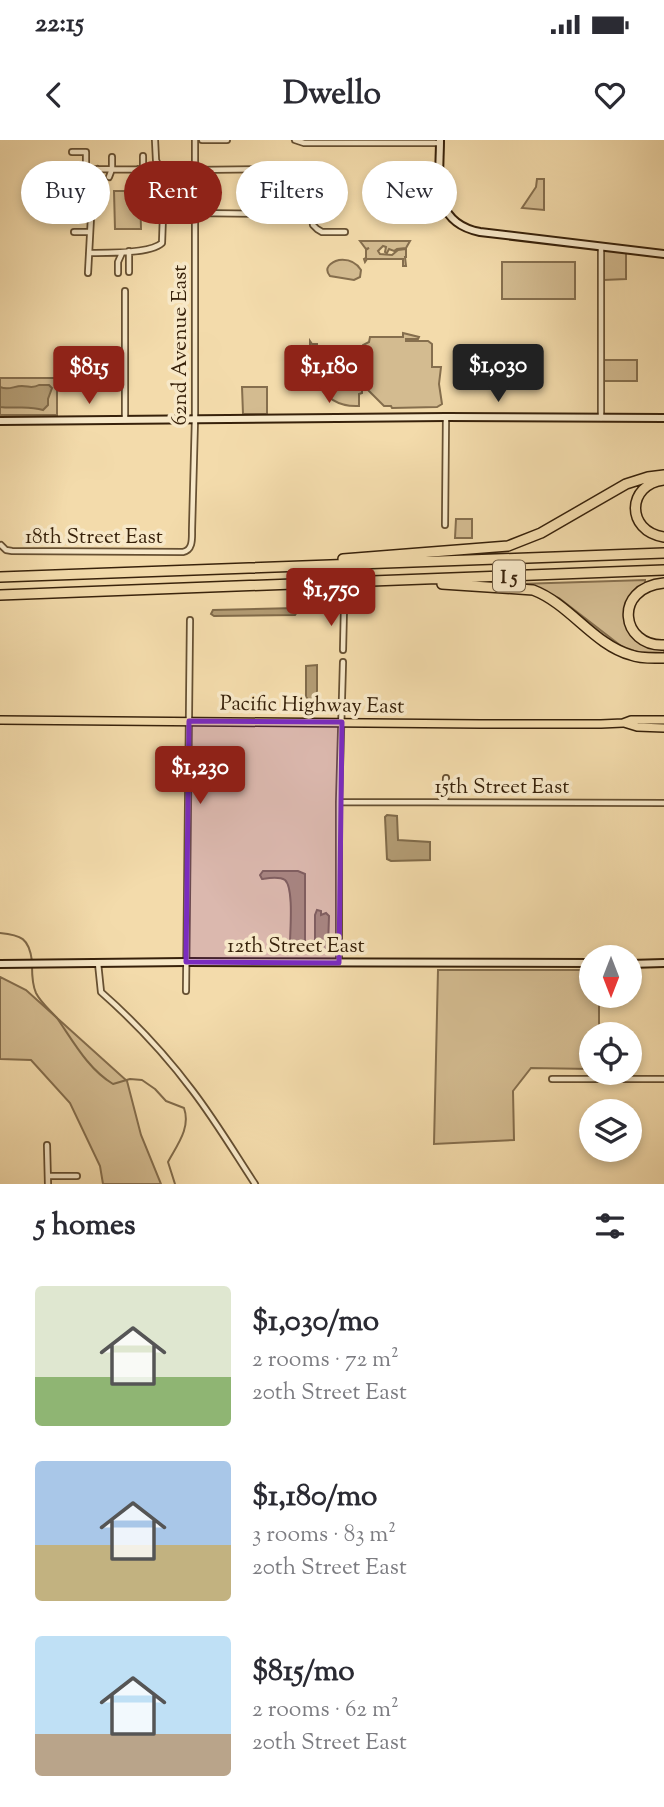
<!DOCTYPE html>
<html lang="en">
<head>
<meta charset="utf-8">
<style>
	:root { --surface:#fff; --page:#f7f7f7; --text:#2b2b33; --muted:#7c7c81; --accent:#8f2418 }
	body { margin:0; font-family:"Sorts Mill Goudy",serif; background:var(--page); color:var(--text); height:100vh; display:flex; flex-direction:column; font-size:26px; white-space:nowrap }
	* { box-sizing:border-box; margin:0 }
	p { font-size:23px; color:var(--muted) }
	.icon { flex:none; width:38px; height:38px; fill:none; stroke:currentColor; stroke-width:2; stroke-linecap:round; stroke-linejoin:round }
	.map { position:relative; height:1044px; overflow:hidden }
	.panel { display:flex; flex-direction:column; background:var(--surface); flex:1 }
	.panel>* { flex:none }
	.top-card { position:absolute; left:21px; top:21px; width:623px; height:63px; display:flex; gap:14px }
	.needle { width:46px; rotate:180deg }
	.tools { position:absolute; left:579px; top:805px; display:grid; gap:14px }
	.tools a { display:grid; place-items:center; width:63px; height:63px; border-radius:50%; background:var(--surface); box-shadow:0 4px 10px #0003; font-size:35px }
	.price { position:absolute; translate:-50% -60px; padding:0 16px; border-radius:7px; background:var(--accent); color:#fff; font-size:23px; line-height:46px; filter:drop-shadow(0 2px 4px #0008) }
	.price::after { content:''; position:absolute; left:50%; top:42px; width:21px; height:16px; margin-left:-10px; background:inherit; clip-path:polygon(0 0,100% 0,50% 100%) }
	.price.selected { background:#222; color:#fff }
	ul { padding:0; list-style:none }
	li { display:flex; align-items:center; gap:21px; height:175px; padding:0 35px }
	li span { display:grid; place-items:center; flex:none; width:196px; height:140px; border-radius:7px; color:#555 }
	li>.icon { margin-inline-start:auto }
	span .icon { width:84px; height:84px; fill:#fffc; stroke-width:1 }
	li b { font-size:30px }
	h2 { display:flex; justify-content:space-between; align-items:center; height:84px; padding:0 35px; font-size:30px }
	.pill { padding:0 24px; border-radius:32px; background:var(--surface); box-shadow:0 4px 10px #0003; font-size:24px; line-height:63px }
	.pill.selected { background:var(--accent); color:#fff }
	.status { display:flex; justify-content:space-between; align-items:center; height:49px; padding:0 35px; background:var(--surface); direction:ltr }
	.status svg { height:19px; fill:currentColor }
	header { display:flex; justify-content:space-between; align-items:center; height:91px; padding:0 35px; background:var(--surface); font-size:32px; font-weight:700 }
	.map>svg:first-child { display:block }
	.green { fill:#d3bb90; stroke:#856e4d; stroke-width:2 }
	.water { fill:#b39c74; stroke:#816b4a; stroke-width:2 }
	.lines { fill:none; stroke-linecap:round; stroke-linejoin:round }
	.stream { stroke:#816b4a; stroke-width:2 }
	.street-casing { stroke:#665032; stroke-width:8 }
	.secondary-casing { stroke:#37210a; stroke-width:10 }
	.primary-casing { stroke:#37210a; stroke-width:10 }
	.highway-casing { stroke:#37210a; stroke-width:12 }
	.street { stroke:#f7e8c8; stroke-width:4.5 }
	.secondary { stroke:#f7e8c8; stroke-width:6 }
	.primary { stroke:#f3dbab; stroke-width:7 }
	.highway { stroke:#f3dbab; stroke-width:9 }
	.marked { fill:#7b2cbf; fill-opacity:0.2; stroke:#7b2cbf; stroke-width:5; stroke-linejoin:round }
	.labels { text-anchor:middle; stroke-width:7; stroke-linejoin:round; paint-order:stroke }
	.shield { fill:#f7e8c8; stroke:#715d43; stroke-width:2 }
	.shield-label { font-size:19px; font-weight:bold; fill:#37210a }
	.street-label { font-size:21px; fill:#37210a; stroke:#f7e8c8 }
</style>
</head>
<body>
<div class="status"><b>22:15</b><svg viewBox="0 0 49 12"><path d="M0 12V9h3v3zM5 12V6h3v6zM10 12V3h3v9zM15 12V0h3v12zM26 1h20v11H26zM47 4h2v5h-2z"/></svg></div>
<header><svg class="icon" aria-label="back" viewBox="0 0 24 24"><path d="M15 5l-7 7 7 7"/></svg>Dwello<svg class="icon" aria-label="heart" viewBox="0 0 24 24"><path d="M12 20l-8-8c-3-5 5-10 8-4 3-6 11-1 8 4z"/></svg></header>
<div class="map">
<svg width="664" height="1044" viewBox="0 0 664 1044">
	<rect width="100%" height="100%" fill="#f3dbab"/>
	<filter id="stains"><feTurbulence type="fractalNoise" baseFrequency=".00286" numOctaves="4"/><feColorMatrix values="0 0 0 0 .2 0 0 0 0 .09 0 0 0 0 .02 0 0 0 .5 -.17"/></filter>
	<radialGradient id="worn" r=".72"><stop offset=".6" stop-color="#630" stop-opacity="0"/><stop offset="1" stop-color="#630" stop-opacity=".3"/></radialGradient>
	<path class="green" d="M244,33H259L260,66L244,67Z
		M537,39H544V70L522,68L536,47Z
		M114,51H140L141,89H115Z
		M360,101H410L406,108L397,109L394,111L389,109L387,113L385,112L386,107L383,106L378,111L380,114L392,115L398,110L406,109V117H405L406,126H403V119H367L365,122L364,119L366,118V110L369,108L366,109Z
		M604,109L626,113V139L604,140Z
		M339,120C348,119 356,122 361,130L360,137L354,140L330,136C323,128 331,122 339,120Z
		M502,122H575V159H502Z
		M403,193L419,197L418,199H406V201H428L432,204V227H441L439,244L442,264L437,267L392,268L391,266H384L365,247V222L359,215L363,211V205L369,202L370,197H403Z
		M310,201L312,204H317V210H354L353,217L341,218L340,220H356L359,224V239L362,240V253L359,254V266C340,267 325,258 316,241L310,242Z
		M604,220H637V241H604Z
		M0,238H57V275H0Z
		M242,247H267V274H243Z
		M456,379H472V398H455Z
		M645,440V443L634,451L631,456L634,498L648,507L664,509V513L639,512L625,509L559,458L543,451L519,444Z
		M438,830H591L592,856H599V894H592L591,929L531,928L513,951L514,1000L434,1004Z
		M0,837L26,850L127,941L141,995L161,1044H103L100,1026L70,963L31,920L0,919Z"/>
	<path class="water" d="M39,245H49L52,248L48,259V265L43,270C28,265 15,269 0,267V247C9,251 13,246 22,246C29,246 32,249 39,245Z
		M296,468L297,472L295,475L214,476L211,474L213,470Z
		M317,525V562L311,563L306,557V526Z
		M387,675L397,676L398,700L430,702V720L391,721L387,719L385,677Z
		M263,731H298L305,734V804L303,806L292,807L290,804C290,791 294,748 285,740C279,736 269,738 262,739L260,735Z
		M317,770L321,771V775L326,773L329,776L328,807L320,813L316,810L315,807V775Z"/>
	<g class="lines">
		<path class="stream" d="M0,793C21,795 29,798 32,821
			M32,826C32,835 32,844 36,853C41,863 50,870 57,878C73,901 88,929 113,944L130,939L142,940L155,949L166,961L184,968C191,988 177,1005 168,1022L175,1044"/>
		<g class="street-casing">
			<path id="street" d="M202,0H227
				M295,0L304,3H440
				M72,12H86V42L90,59L91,77L88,133
				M281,28H299
				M86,29L195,30L278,29C280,30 282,31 283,33C288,40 285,65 282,72
				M143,30V16
				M109,37L112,29V17
				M73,39H86
				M134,41L138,29
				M88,50L98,29
				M74,66H90
				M195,73L270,74L300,72
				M312,77L313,85L317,89L322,92H345
				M74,92H90
				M601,107V278
				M89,113C106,113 150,114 162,103L164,47L163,36L156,20L155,0
				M129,132V111
				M118,133V122L122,113
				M125,280V151
				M445,385L446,277
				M1,405L6,410L12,411L183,412C193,410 192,399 192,390L195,279V0
				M343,510L344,467
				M339,662L664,663
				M445,662L446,638
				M339,822V662L343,522
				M98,823L101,852C135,882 165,914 192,950C215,980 234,1012 255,1044
				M186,851L190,480
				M552,939H664
				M47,1005L48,1044
				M48,1036H77"/>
		</g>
		<g class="secondary-casing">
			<path id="secondary" d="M440,0C440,39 430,82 480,92L664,114
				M0,281L446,277L664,278
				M0,824L186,822L592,823
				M630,824L664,823"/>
		</g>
		<g class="primary-casing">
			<path id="primary" d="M0,580L480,584H601L623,583L631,580H664
				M624,583L637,587L664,588"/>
		</g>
		<g class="highway-casing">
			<path id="highway" d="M664,340C627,344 625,391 664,397
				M343,419L508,406L541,393L626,344L648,337L664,335
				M0,437L664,413
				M664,443C612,448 621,507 664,505
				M442,444L533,450C570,464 594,505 631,515C641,519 653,518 664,518
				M0,455L664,430"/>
		</g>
		<use href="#street" class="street"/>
		<use href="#secondary" class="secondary"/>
		<use href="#primary" class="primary"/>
		<use href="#highway" class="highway"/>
	</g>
	<path class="marked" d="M189,581L342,582L339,823L186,822Z"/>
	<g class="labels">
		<rect class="shield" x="493" y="420.5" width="32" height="31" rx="5"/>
		<g class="shield-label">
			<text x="509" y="443">I 5</text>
		</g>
		<g class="street-label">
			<text transform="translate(179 205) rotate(-90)" y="7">62nd Avenue East</text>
			<text x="94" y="403">18th Street East</text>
			<text transform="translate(312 564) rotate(1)" y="7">Pacific Highway East</text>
			<text x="502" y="653">15th Street East</text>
			<text x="296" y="812">12th Street East</text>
		</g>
	</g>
	<rect width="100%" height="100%" filter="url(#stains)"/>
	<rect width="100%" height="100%" fill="url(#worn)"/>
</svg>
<div class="tools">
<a><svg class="needle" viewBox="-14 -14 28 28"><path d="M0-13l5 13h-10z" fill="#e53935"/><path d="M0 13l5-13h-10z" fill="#7c7c81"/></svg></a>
<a><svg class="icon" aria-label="locate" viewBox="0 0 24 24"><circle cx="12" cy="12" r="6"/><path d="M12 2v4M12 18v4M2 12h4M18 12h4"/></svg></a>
<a><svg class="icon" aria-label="layers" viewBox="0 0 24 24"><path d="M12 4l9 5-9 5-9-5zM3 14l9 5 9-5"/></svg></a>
</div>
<b class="price selected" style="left:498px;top:264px">$1,030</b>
<b class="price" style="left:329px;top:265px">$1,180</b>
<b class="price" style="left:89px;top:266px">$815</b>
<b class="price" style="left:331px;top:488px">$1,750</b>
<b class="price" style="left:200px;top:666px">$1,230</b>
<div class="top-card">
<a class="pill">Buy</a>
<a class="pill selected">Rent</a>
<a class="pill">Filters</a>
<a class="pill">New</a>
</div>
</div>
<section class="panel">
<h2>5 homes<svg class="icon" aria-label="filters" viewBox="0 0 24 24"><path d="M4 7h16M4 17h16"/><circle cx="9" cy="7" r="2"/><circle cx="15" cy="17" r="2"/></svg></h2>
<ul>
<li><span style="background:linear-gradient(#dfe7d0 65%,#8fb573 0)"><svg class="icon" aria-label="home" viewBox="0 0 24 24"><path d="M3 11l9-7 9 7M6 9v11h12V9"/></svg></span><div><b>$1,030/mo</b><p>2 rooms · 72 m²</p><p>20th Street East</p></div></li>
<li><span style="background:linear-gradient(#a9c7e8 60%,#c2b280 0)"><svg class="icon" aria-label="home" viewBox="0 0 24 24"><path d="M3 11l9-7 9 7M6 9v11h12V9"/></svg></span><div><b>$1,180/mo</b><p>3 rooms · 83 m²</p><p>20th Street East</p></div></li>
<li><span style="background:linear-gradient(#bfe0f5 70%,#b9a48a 0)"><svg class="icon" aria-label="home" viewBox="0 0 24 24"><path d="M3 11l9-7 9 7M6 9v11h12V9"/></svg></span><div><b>$815/mo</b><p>2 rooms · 62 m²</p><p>20th Street East</p></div></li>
</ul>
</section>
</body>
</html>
